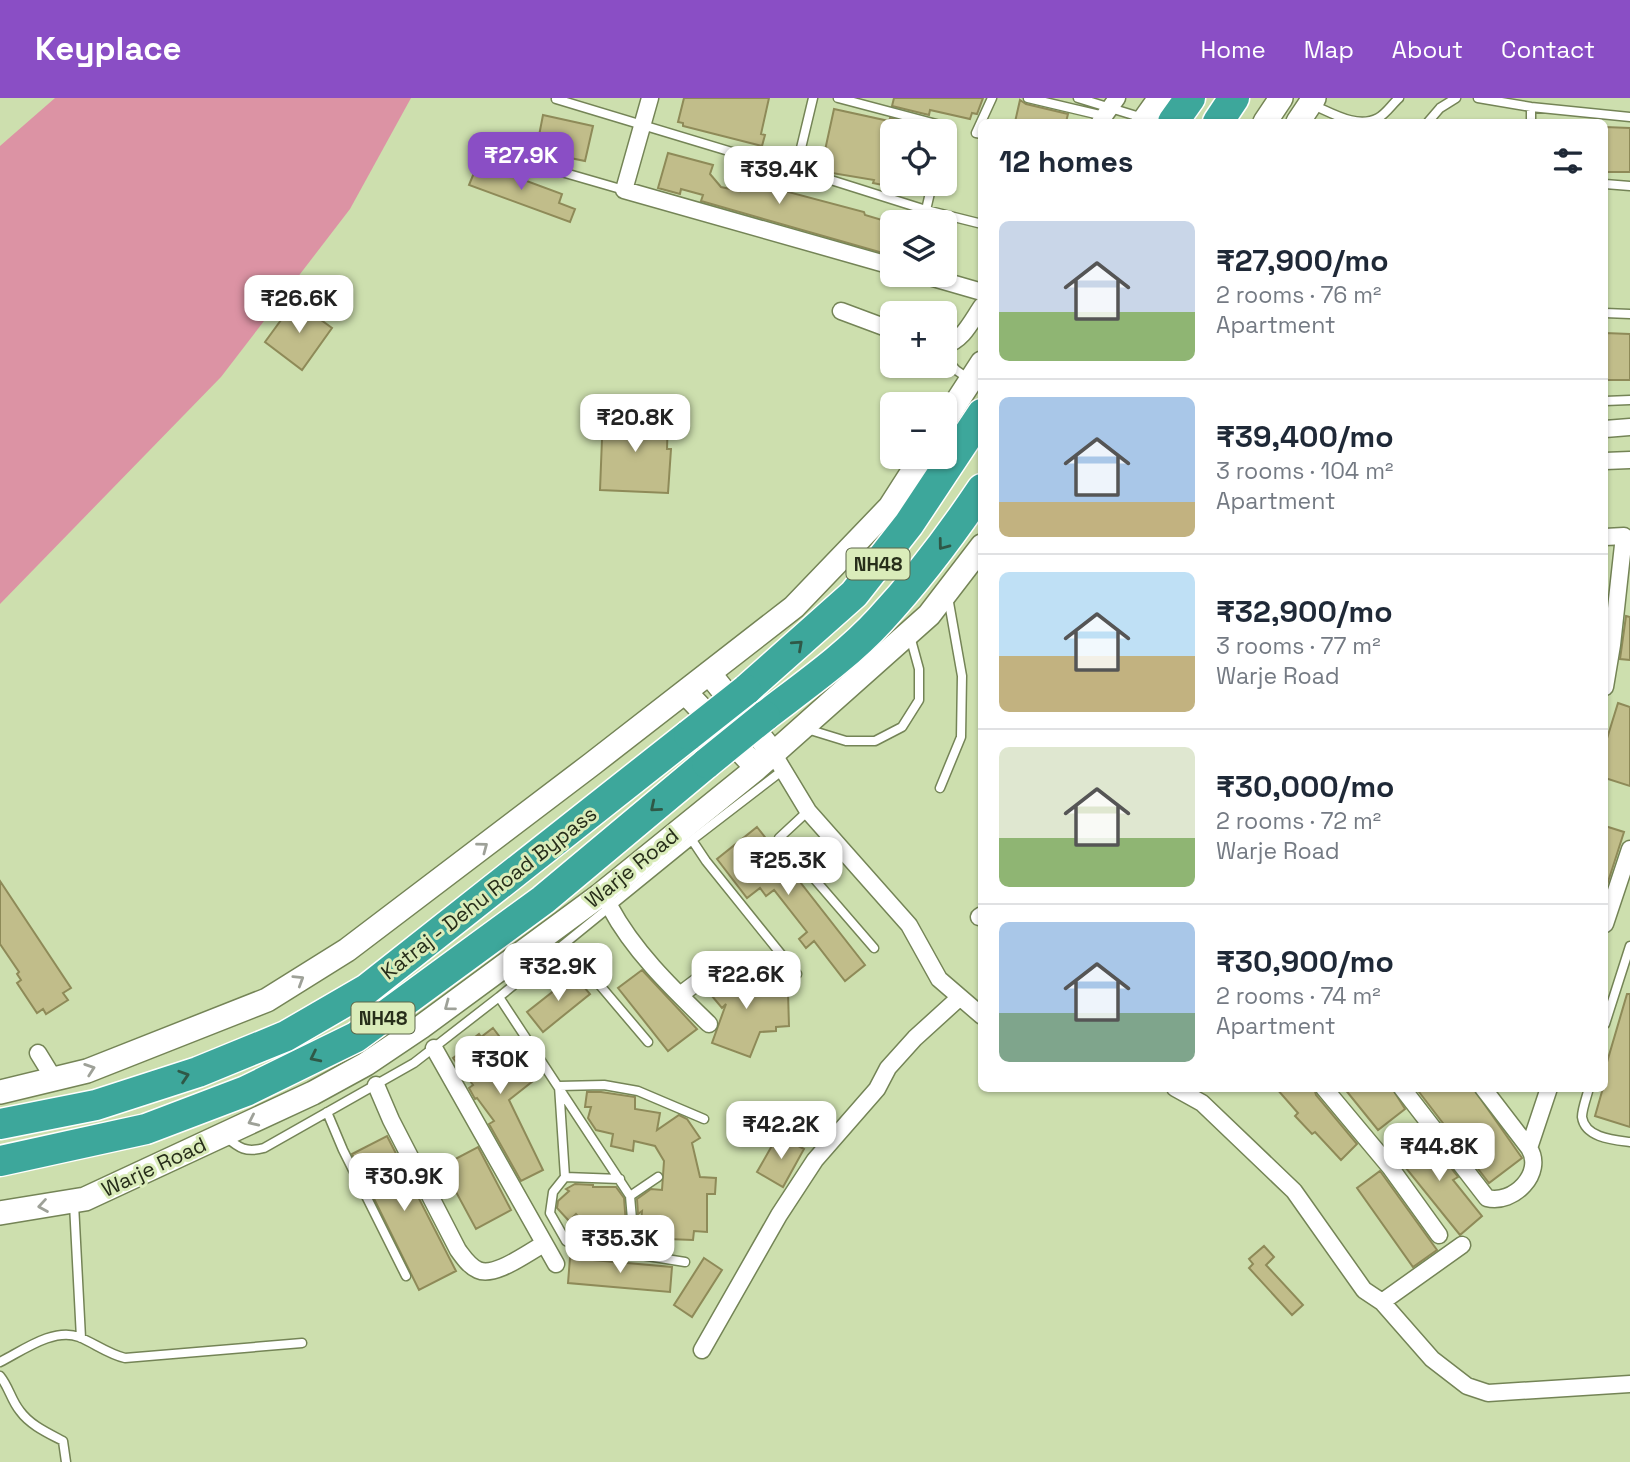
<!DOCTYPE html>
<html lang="en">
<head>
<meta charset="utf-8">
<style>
	:root { --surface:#fff; --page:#f2f2f3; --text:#1f2937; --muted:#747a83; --line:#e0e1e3; --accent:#8a4ec5 }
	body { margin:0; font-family:"Space Grotesk",sans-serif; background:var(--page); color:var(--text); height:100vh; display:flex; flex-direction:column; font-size:26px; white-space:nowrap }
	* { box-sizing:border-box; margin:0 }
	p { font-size:23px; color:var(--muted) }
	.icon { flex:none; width:38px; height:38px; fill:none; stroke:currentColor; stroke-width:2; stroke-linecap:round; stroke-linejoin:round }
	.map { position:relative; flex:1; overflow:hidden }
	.panel { position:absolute; left:978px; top:21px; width:630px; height:973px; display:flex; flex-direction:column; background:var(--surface); border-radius:10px; box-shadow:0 2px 5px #0004 }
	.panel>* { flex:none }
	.controls { position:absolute; left:880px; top:21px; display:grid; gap:14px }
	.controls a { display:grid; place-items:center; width:77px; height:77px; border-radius:10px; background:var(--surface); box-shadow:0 2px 5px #0004; font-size:35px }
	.price { position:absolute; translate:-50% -60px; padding:0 16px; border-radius:14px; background:#fff; color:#222; font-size:23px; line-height:46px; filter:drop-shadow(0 2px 4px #0008) }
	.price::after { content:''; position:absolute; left:50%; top:42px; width:21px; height:16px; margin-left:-10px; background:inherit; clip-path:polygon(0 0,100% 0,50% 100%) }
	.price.active { background:var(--accent); color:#fff }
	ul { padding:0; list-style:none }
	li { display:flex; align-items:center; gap:21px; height:175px; padding:0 21px }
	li+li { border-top:2px solid var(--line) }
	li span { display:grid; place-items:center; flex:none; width:196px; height:140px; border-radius:10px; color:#555 }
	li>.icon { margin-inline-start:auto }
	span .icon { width:84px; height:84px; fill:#fffc; stroke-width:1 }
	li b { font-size:30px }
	h2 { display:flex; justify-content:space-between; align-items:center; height:84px; padding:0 21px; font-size:30px }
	header { display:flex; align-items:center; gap:42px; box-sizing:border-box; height:98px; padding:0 35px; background:var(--accent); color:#fff }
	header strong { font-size:33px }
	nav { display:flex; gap:38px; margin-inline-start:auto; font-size:24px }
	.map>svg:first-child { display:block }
	.green { fill:#dc93a4 }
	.building { fill:#c1bd8a; stroke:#8e8a58; stroke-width:2 }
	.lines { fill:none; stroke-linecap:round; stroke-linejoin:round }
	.lane-casing { stroke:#748456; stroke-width:11 }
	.street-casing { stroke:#748456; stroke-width:19 }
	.secondary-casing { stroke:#748456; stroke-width:26 }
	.highway-casing { stroke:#fff; stroke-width:33 }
	.lane { stroke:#fff; stroke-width:8 }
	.street { stroke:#fff; stroke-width:16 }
	.secondary { stroke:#fff; stroke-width:23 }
	.highway { stroke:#3da79b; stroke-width:30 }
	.highway-bridge-casing { stroke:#fff; stroke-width:33; stroke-linecap:butt }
	.highway-bridge { stroke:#3da79b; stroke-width:30 }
	.oneway { stroke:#2f5847 }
	.oneway2 { stroke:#9ea198 }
	.labels { text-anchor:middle; stroke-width:6; stroke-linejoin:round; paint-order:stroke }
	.shield { fill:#daecba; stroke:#5d674a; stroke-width:2 }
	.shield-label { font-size:19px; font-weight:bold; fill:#272e1a }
	.street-label { font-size:21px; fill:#272e1a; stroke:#daecba }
</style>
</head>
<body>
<header>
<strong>Keyplace</strong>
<nav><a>Home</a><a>Map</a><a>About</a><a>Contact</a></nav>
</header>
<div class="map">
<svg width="1630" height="1364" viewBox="0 0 1630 1364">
	<rect width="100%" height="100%" fill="#cddfae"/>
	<path class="green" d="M55,0H411L350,111L221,279L0,506V48Z"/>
	<path class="building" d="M684,0H769L761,36L765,37L762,48L683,28V25L678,24Z
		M894,0H983L977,16L972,15L970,21L930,12L929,17L892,8Z
		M1020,2L1026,6L1068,16L1066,24H1015Z
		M834,11L889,23L890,20L927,30L926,33H892V89L873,85L874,82L826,74L828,68L822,66Z
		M543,17L593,28L585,63L536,53Z
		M1605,29L1630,30V74H1605Z
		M668,55L713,67L710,76L721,89L740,93V91L744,92L747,83L864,114L865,117L892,125L890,157L701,103L703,97L681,91L680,96L658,90Z
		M478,65L562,96L559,105L575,111L570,124L469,87Z
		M295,203L332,230L302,272L265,244Z
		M1605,235L1630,236V282H1605Z
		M603,315L668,319L667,351H671L668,395L600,392Z
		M1626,518L1630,519V562L1620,561Z
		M1618,605L1630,609V688L1605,680V647Z
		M1605,728L1624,734L1607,787L1605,786Z
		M757,729L865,867L845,883L814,843L806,850L799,841L807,834L774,792L766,798L760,790L747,800L717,761Z
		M0,783L71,890L63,895L68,902L46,916L43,911L37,915L17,885L21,882L17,876L19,874L0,846Z
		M732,863L758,891L782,890V894H788L789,928L776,929V933L760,934L750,959L712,945L726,906L722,910L706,891L723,878L726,868Z
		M642,872L697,931L668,953L618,890Z
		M574,877L590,896L543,934L527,914Z
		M1627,896H1630V1029L1595,1018L1603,990H1605V971Z
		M493,930L533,983L509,1002L543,1072L521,1083L489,1026L494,1023L477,1000L475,1001L469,990L473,987L453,960L464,952L462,949L479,936L481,939Z
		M1276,990H1314L1316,997L1357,1046L1341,1062L1315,1034L1312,1036L1295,1018L1298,1015Z
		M1344,990H1392L1405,1011L1378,1032Z
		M1416,990H1473L1522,1060L1489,1085Z
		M587,994H601L635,999V1011L660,1015L657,1032L679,1017L687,1021L700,1040L692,1045L700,1079L716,1080L715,1096H707V1134L694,1133L693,1142L640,1140L642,1113L638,1116L637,1101L651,1091L662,1092L664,1063L655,1048L634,1043L633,1053L611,1048L613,1036L596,1032L588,1020L591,1009H585Z
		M1425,1036L1458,1079L1453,1082L1482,1118L1460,1137L1397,1059Z
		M778,1037L804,1051L783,1089L757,1074Z
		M387,1038L456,1173L419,1192L352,1056Z
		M478,1049L511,1112L476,1131L442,1068Z
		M1380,1073L1437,1152L1413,1169L1357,1090Z
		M575,1086L593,1087V1089H616L624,1100L626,1127L611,1141L604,1133L600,1137L595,1131L592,1134L576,1116L569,1123L557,1110L558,1103L569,1093L566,1091Z
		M1264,1148L1274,1159L1266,1167L1303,1207L1292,1217L1249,1170L1253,1166L1249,1161Z
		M570,1160L672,1169L670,1194L568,1185Z
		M704,1160L722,1172L692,1219L674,1207Z"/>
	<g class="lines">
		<g class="lane-casing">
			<path id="lane" d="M813,0L796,71L926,112L982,126
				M838,0L944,28L943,33
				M1028,0L1104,18
				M1078,0L1143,20
				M1478,0L1531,9L1630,19
				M556,1L765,64
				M1313,7C1332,15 1357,31 1378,20C1386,16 1392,6 1399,0
				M1428,24L1440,10L1456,0
				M1531,24V9
				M982,36L976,35L992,0
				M527,64L624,92
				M1605,86L1630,88
				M926,112L932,86
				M1605,215L1630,216
				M945,260L956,272L969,281
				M1605,303L1630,302
				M807,631L846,643H875L902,629L919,602V571L910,538
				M940,690L961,639L962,578L948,499
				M808,713L779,740L874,850
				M692,742L706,763L797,876
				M565,846L648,944
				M499,899L630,1098L635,1156L578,1150L566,1143L550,1115L553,1094L565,1079L559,988L604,987L638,993L704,1021
				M1605,926L1630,848
				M1589,990C1587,998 1582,1011 1582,1019C1585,1040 1614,1042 1630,1044
				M327,1014L343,1052L406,1178
				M226,1039C239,1050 246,1055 264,1050L414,965L499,899L692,742L783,672
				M565,1079L620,1081
				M630,1098L658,1079
				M74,1106L81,1240
				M635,1156L685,1164
				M0,1264C22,1253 54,1229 79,1239C94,1245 108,1256 125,1260L302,1245
				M0,1278C9,1289 11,1302 20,1313C30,1327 48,1335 63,1343L66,1364"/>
		</g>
		<g class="street-casing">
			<path id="street" d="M650,0L624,92L892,168
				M1100,24L1117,0
				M923,177L982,194
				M841,213L892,232
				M945,247C963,243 972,222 982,208
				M1605,331L1630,329
				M1605,363L1630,362
				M1605,439L1624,438L1612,547L1605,589
				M773,655L808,713L909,827L939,881L982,918
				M610,809C634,854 673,891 709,926
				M979,819L982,817
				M1605,826L1630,751
				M680,897L716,870
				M434,950L556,1166
				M38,955L54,981
				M376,987L391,1022L458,1152C464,1160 469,1168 478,1172C495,1180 528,1154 544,1146
				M1175,990L1202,1005L1294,1093L1364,1192L1382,1204L1432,1261L1467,1288L1488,1295L1630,1286
				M1324,990L1390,1069L1439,1137
				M1402,990L1487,1100C1513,1107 1545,1075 1529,1050
				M1483,990L1529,1050L1549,990
				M1382,1204L1462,1147
				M702,1252L779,1117L815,1062L877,991L888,970L915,940L959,900"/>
		</g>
		<g class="secondary-casing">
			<path id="secondary" d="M1143,24L1160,0
				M1265,24L1281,0
				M1298,24L1314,0
				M945,322L982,265
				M709,575L773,655
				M685,594L757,670
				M0,994L87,973L267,902L347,852L592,666L794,509L890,409L922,359
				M0,1115L85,1101L313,995L366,966L421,929L599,798L757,670L929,517L982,448"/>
		</g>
		<g class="highway-casing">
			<path id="highway" d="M1173,24L1190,0
				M1218,24L1234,0
				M746,592L854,496L909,426L982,316
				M765,618C804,588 847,558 880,522C918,481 951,437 982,391
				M0,1026L96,1007L198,974L286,938L367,891L689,637
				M0,1063L146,1031L246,993L356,939L543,802L707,665"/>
		</g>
		<use href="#lane" class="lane"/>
		<use href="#street" class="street"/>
		<use href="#secondary" class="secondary"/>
		<use href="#highway" class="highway"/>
		<g class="highway-bridge-casing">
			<path id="highway-bridge" d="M689,637L746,592
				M707,665L765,618"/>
		</g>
		<use href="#highway-bridge" class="highway-bridge"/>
	</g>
	<defs><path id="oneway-chevron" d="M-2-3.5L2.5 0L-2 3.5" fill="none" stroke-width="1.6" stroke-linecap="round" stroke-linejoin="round" transform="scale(1.75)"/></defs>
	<g class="oneway">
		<use href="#oneway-chevron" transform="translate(943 447) rotate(127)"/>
		<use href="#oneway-chevron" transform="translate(798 547) rotate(-42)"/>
		<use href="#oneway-chevron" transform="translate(655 709) rotate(140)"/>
		<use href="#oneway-chevron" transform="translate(315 959) rotate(154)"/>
		<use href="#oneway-chevron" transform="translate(184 978) rotate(-18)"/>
	</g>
	<g class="oneway2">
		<use href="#oneway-chevron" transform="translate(483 749) rotate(-37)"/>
		<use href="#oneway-chevron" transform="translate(299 882) rotate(-32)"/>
		<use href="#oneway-chevron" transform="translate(449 908) rotate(143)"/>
		<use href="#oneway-chevron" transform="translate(90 971) rotate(-19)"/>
		<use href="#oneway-chevron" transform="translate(253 1023) rotate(155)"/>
		<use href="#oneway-chevron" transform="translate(43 1108) rotate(171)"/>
	</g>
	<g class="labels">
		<g class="shield">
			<rect x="846.5" y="450.5" width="63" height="31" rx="5"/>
			<rect x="351.5" y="904.5" width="63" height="31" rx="5"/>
		</g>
		<g class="shield-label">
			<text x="878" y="473">NH48</text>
			<text x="383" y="927">NH48</text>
		</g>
		<g class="street-label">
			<text transform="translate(632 770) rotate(-39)" y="7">Warje Road</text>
			<text transform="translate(489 795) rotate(-38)" y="7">Katraj - Dehu Road Bypass</text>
			<text transform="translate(154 1069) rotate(-25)" y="7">Warje Road</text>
		</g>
	</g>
</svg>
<div class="controls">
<a><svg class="icon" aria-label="locate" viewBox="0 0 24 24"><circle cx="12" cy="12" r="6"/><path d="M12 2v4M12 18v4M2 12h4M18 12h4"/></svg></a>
<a><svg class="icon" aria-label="layers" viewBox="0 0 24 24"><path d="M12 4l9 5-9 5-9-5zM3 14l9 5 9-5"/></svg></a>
<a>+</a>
<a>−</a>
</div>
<b class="price active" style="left:521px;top:94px">₹27.9K</b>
<b class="price" style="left:779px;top:108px">₹39.4K</b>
<b class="price" style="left:299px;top:237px">₹26.6K</b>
<b class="price" style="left:635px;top:356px">₹20.8K</b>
<b class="price" style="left:788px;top:799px">₹25.3K</b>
<b class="price" style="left:558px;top:905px">₹32.9K</b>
<b class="price" style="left:746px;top:913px">₹22.6K</b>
<b class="price" style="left:500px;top:998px">₹30K</b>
<b class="price" style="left:781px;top:1063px">₹42.2K</b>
<b class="price" style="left:1439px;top:1085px">₹44.8K</b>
<b class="price" style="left:404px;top:1115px">₹30.9K</b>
<b class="price" style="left:620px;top:1177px">₹35.3K</b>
<section class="panel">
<h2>12 homes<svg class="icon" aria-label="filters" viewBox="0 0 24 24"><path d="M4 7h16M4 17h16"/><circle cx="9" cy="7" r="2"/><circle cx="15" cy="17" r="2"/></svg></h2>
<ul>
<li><span style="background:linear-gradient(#c9d6e8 65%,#8fb573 0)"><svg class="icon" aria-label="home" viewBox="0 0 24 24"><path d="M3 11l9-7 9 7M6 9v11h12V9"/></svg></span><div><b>₹27,900/mo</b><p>2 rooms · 76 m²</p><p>Apartment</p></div></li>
<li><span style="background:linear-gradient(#a9c7e8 75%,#c2b280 0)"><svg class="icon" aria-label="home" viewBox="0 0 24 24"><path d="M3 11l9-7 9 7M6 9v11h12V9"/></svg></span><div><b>₹39,400/mo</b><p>3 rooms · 104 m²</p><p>Apartment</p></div></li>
<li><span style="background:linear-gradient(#bfe0f5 60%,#c2b280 0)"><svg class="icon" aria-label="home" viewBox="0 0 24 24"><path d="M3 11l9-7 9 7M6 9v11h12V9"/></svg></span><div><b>₹32,900/mo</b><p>3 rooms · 77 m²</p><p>Warje Road</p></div></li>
<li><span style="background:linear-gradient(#dfe7d0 65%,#8fb573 0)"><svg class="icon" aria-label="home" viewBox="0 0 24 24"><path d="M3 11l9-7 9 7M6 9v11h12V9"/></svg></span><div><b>₹30,000/mo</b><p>2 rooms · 72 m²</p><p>Warje Road</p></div></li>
<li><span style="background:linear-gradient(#a9c7e8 65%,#7fa58c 0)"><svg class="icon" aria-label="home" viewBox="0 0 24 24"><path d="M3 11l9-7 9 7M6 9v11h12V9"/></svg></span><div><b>₹30,900/mo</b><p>2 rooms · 74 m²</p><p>Apartment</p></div></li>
</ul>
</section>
</div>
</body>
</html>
